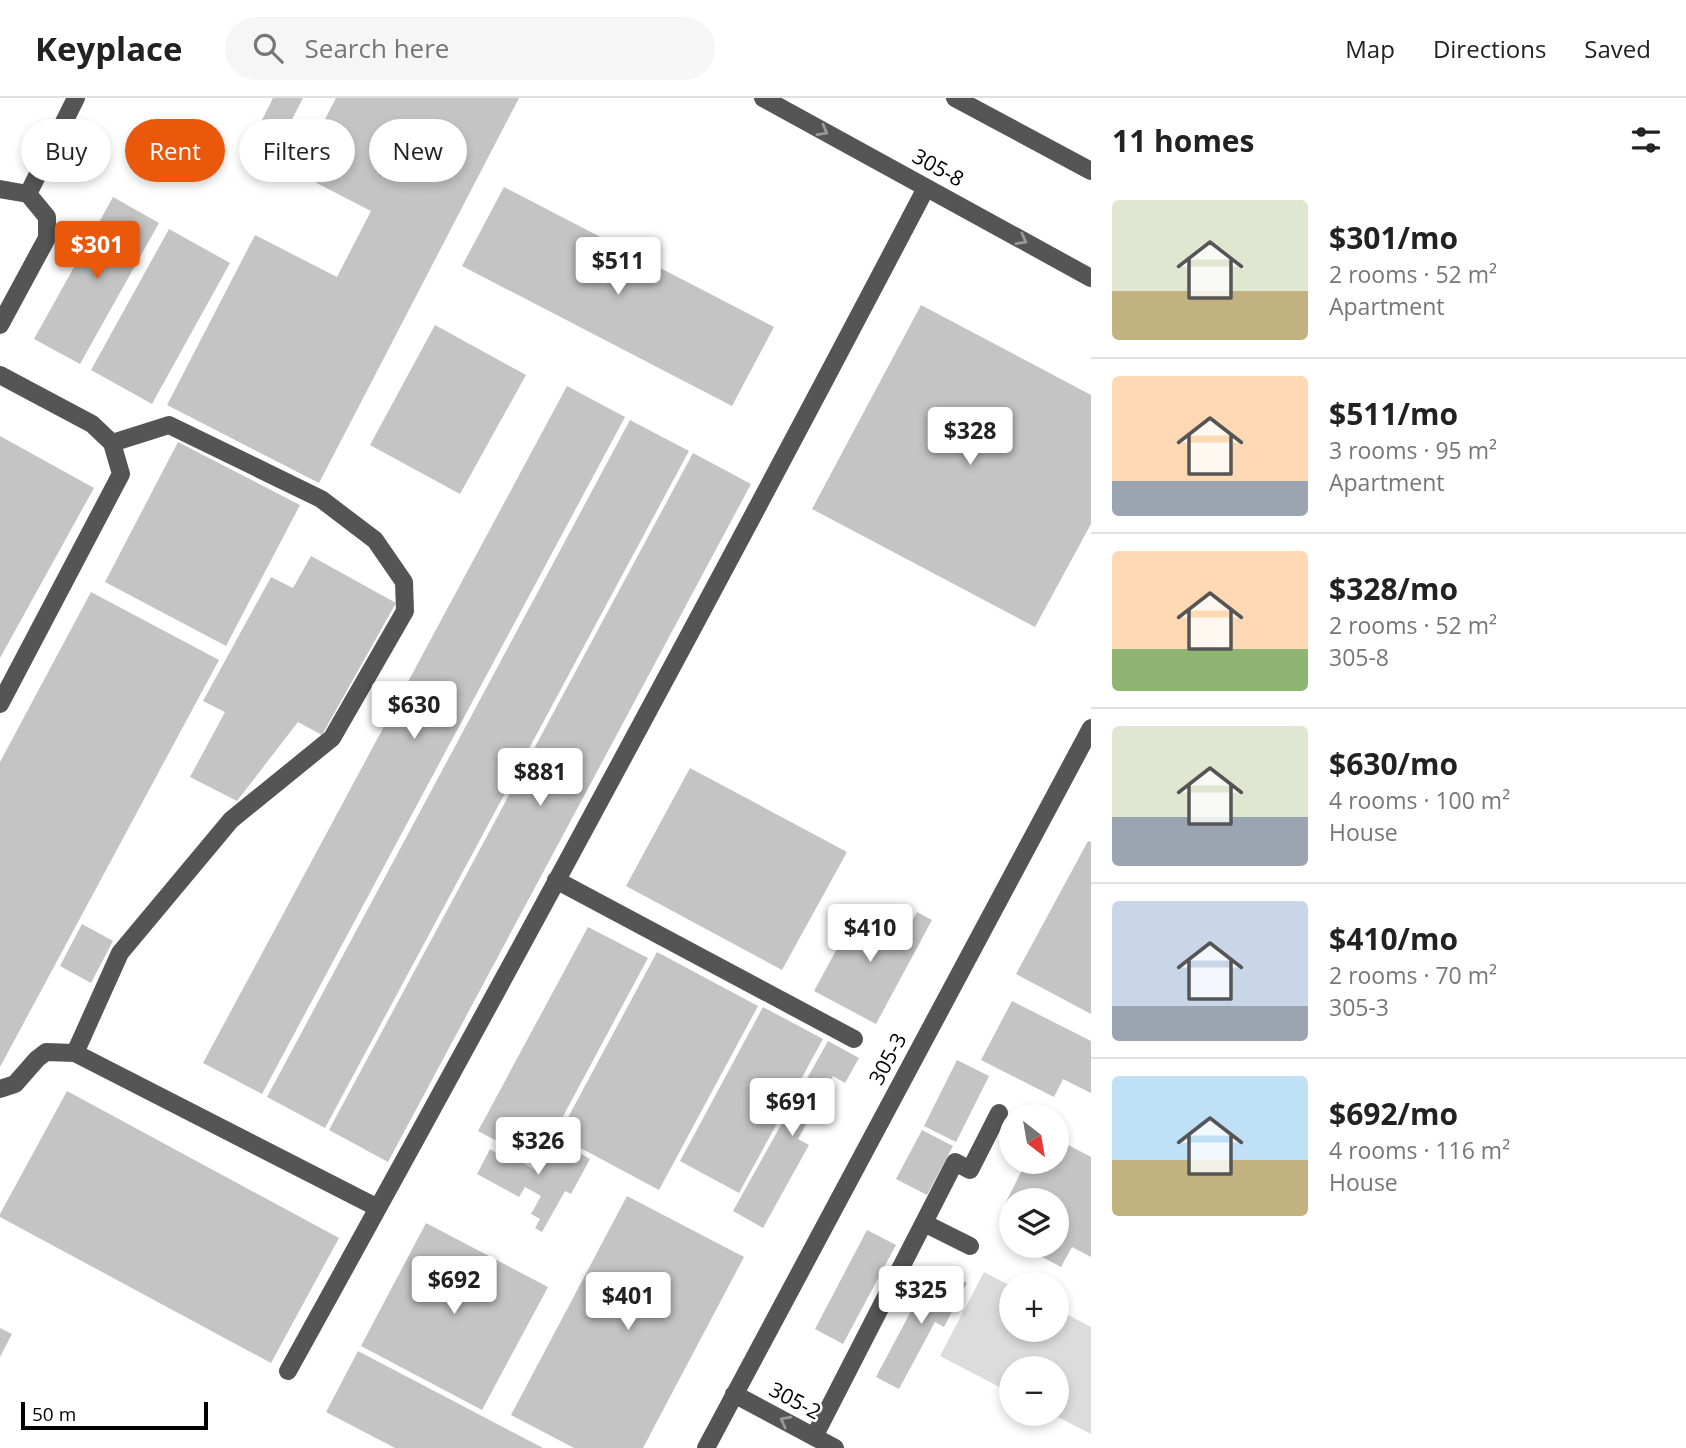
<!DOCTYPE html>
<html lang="en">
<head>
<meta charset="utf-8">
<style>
	:root { --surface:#fff; --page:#f6f6f6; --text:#222; --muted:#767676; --line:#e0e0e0; --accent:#ea580c }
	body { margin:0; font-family:"Open Sans",sans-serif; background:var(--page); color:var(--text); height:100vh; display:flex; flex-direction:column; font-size:26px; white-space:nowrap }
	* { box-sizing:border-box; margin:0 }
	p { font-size:23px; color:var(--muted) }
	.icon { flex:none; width:38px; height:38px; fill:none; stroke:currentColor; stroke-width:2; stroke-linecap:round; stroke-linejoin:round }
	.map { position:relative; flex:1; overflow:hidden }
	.panel { display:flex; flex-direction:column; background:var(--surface); width:595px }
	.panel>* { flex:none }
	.hud { position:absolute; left:21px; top:21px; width:665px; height:63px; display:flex; gap:14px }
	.needle { width:46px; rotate:149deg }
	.controls { position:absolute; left:999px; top:1006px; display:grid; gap:14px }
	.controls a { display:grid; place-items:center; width:70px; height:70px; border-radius:50%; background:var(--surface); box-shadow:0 4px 10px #0003; font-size:35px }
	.scale { position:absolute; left:21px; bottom:18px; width:187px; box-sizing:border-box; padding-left:7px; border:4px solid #000; border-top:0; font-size:19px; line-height:24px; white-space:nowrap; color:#000; -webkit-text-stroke:5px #fff; paint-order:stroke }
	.price { position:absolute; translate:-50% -60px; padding:0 16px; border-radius:7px; background:#fff; color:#222; font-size:23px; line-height:46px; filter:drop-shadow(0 2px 4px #0008) }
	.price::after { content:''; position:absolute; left:50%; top:42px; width:21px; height:16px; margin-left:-10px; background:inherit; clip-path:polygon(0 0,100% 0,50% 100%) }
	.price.selected { background:var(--accent); color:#fff }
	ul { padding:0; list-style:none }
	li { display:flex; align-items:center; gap:21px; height:175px; padding:0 21px }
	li+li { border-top:2px solid var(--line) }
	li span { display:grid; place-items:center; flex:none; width:196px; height:140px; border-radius:7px; color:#555 }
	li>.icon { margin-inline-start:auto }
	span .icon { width:84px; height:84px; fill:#fffc; stroke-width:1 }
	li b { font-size:30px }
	h2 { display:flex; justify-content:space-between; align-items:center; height:84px; padding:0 21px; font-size:30px }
	.pill { padding:0 24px; border-radius:32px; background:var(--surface); box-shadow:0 4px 10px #0003; font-size:24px; line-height:63px }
	.pill.selected { background:var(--accent); color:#fff }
	header { display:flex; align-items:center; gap:42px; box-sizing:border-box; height:98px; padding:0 35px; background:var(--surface); border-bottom:2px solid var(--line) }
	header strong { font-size:33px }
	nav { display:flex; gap:38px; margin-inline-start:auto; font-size:24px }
	.search { width:490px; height:63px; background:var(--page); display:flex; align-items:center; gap:18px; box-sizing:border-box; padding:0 24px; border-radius:38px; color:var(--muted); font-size:26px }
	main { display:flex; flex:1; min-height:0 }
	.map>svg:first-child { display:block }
	.grass { fill:#dcdcdc }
	.building { fill:#c4c4c4 }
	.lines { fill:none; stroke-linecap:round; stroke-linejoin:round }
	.minor { stroke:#555; stroke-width:18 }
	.oneway { stroke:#999 }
	.labels { text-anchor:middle; stroke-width:5; stroke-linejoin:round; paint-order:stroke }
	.street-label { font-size:21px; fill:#000; stroke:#fff }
</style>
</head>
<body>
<header>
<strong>Keyplace</strong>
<div class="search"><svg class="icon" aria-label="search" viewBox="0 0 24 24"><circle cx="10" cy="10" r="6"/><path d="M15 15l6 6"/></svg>Search here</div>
<nav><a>Map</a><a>Directions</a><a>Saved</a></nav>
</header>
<main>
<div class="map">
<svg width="1091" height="1350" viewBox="0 0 1091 1350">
	<rect width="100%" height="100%" fill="#fff"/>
	<path class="grass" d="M984,1174L1011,1188L1012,1232H1057V1211L1091,1229V1336L1052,1316H1057V1270H1012L1011,1295L940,1258Z"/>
	<path class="building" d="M273,0H303L273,59L249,48Z
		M336,0H519L319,385L167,307L255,137L337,179L371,113L297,75Z
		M504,89L774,229L732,308L462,168Z
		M113,99L159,125L80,266L34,241Z
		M169,131L230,165L152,306L91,272Z
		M921,207L1091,297V426L1035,529L812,411Z
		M435,227L526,277L460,396L370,347Z
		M567,288L625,319L262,996L203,965Z
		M630,322L689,353L325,1030L267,999Z
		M0,338L94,390L0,560Z
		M178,344L300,407L226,548L105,484Z
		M693,355L751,386L388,1064L329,1032Z
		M311,458L396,505L322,637L298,624L237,703L190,679L225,614L203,603L271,479L293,490Z
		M91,494L219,562L0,969V664Z
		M690,670L847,754L782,872L626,788Z
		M1088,743L1091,744V916L1016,876Z
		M858,812L905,837L917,814L932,822L876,926L814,893Z
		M82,826L113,843L91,885L60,868Z
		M588,829L648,860L538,1065L478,1033Z
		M657,854L758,908L659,1092L558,1038Z
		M1012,903L1091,943V995L1063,981L1054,999L981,962Z
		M763,909L823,941L739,1095L680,1063Z
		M828,943L859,960L845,985L833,978L798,1041L809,1047L763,1130L733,1113Z
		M957,962L989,978L956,1044L924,1028Z
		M67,993L339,1140L271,1265L0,1119V1116Z
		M922,1032L953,1048L927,1097L896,1081Z
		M1057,1041L1091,1059V1159L1072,1149L1061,1169L1021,1148H1057V1102H1012V1117L1002,1112L1026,1064H1057Z
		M557,1042L590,1061L571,1096L565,1093L542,1134L535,1130L540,1121L531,1116L541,1098L525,1089L519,1099L477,1076L490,1051L500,1057L502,1053L539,1074Z
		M627,1098L744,1159L643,1350H574L511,1317Z
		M426,1125L548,1189L482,1312L361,1248Z
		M867,1132L896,1147L843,1246L815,1231Z
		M938,1170L967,1185L944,1229L935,1224L899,1291L876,1279L911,1213L914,1214Z
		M0,1230L12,1236L0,1259Z
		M358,1253L543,1350H395L326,1314Z"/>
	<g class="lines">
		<path class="minor" d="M763,0L1091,180
			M955,0L1091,73
			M0,91L28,96L47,119V140L0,227
			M28,96L76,0
			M0,277L92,326L112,345L121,376L0,606
			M556,782L854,941
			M75,955L120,855L231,722L332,640L405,513L404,484L375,442L321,401L169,327L112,345
			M0,991L15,986L37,961L46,954L75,955L378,1110
			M924,1125L970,1148
			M288,1273C505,881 718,487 926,90
			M734,1296L835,1350
			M814,1339L955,1064L970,1072L999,1015
			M706,1350L1091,630"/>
	</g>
	<defs><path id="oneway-chevron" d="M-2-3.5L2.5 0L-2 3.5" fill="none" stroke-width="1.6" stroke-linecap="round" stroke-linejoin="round" transform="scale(1.75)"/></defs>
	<g class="oneway">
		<use href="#oneway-chevron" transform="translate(823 33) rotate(29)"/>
		<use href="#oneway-chevron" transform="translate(1022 142) rotate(29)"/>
		<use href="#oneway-chevron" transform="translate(785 1323) rotate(-152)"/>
	</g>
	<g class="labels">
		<g class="street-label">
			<text transform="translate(938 70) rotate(29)" y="7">305-8</text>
			<text transform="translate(888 961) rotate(-62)" y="7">305-3</text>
			<text transform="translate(795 1303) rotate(28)" y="7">305-2</text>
		</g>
	</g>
</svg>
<div class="controls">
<a><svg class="needle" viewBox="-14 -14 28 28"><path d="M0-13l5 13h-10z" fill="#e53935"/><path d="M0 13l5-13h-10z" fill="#767676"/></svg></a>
<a><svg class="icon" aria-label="layers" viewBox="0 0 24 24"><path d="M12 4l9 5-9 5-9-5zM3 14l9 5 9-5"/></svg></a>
<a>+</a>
<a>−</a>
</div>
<div class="scale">50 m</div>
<b class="price selected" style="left:97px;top:183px">$301</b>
<b class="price" style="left:618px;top:199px">$511</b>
<b class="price" style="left:970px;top:369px">$328</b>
<b class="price" style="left:414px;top:643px">$630</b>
<b class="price" style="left:540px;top:710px">$881</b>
<b class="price" style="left:870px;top:866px">$410</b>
<b class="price" style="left:792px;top:1040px">$691</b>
<b class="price" style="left:538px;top:1079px">$326</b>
<b class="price" style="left:454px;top:1218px">$692</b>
<b class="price" style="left:921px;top:1228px">$325</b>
<b class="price" style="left:628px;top:1234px">$401</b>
<div class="hud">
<a class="pill">Buy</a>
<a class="pill selected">Rent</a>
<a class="pill">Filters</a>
<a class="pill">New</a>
</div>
</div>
<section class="panel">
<h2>11 homes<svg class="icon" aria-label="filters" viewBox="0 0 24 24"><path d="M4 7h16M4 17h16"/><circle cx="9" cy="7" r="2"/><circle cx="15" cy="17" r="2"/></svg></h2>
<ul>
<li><span style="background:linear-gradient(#dfe7d0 65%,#c2b280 0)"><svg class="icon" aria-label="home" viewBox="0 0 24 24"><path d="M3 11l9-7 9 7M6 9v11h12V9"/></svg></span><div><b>$301/mo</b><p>2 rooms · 52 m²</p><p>Apartment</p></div></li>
<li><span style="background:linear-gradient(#ffd9b3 75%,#9aa5b1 0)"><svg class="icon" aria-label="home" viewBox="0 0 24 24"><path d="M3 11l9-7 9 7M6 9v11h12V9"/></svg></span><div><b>$511/mo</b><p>3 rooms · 95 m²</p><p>Apartment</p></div></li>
<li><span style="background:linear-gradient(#ffd9b3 70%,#8fb573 0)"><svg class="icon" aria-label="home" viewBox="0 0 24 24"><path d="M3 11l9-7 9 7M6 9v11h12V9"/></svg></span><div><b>$328/mo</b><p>2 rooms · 52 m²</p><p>305-8</p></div></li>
<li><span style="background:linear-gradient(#dfe7d0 65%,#9aa5b1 0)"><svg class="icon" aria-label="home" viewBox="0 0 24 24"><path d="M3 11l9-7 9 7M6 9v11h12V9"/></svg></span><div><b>$630/mo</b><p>4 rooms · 100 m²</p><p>House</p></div></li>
<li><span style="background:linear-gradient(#c9d6e8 75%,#9aa5b1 0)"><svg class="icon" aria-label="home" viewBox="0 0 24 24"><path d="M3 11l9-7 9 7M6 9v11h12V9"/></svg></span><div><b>$410/mo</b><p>2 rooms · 70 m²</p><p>305-3</p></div></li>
<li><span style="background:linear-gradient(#bfe0f5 60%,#c2b280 0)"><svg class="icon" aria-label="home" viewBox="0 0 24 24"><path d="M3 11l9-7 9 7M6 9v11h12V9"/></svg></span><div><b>$692/mo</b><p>4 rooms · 116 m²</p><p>House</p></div></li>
</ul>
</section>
</main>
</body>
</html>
